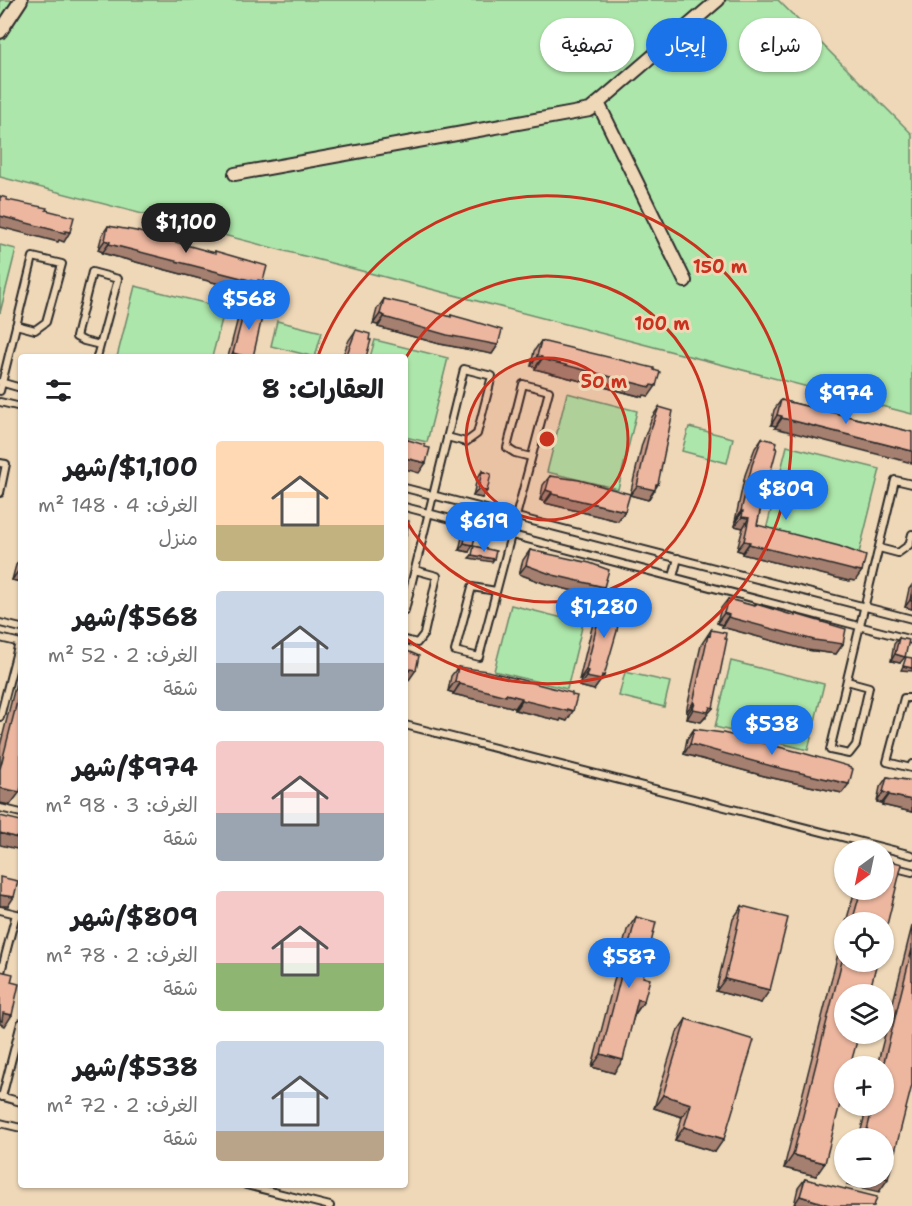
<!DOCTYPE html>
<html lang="ar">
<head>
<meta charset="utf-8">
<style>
	:root { --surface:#fff; --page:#f6f6f6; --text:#202124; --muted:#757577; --accent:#1a73e8 }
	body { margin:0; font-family:"Shantell Sans","Playpen Sans Arabic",sans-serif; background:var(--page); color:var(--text); direction:rtl; height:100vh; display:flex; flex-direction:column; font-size:22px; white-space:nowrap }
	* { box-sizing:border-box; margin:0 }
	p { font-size:20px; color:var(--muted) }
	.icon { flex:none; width:33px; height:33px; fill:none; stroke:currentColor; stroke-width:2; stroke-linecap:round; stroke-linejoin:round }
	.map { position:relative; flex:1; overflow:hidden; direction:ltr }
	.details { position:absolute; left:18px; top:354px; width:390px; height:834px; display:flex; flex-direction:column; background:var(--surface); border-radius:6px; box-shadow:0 2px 4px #0004; direction:rtl }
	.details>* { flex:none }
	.guide { position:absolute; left:426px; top:18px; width:396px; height:54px; direction:rtl; display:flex; gap:12px }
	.needle { width:39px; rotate:213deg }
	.controls { position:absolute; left:834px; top:840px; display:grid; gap:12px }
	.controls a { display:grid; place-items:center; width:60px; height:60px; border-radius:50%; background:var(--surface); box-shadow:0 2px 4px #0004; font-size:30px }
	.price { position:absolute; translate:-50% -51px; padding:0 14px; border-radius:21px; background:var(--accent); color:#fff; font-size:20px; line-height:39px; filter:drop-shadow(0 2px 3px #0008) }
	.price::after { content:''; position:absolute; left:50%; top:36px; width:18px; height:14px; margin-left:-9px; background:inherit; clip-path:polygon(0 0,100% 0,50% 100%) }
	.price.active { background:#222; color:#fff }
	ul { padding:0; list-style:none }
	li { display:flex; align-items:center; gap:18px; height:150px; padding:0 24px }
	li span { display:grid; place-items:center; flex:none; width:168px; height:120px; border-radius:6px; color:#555 }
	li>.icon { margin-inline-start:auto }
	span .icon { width:72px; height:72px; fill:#fffc; stroke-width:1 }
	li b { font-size:26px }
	h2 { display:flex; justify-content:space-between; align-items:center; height:72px; padding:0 24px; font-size:26px }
	.tag { padding:0 21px; border-radius:27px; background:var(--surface); box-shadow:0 2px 4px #0004; font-size:21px; line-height:54px }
	.tag.active { background:var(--accent); color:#fff }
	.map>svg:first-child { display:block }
	.green { fill:#ade6aa; stroke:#6c886a; stroke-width:1.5 }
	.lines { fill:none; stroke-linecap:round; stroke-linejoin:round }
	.lane-casing { stroke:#2b2b2b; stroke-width:10 }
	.street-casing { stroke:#2b2b2b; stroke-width:16 }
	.lane { stroke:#efd8b8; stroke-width:6 }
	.street { stroke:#efd8b8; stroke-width:12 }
	.wall { fill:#cb9d89; stroke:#2b2b2b; stroke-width:1.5 }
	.shaded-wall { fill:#a57f6f; stroke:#2b2b2b; stroke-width:1.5 }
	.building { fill:#ecb69f; stroke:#2b2b2b; stroke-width:1.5 }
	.ring { fill:none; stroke:#c8321e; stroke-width:3 }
	.centre { fill:#c8321e; stroke:#efd8b8; stroke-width:3 }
	.ring-label { font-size:18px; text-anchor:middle; font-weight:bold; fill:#c8321e; stroke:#efd8b8; stroke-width:6; stroke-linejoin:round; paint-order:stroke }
</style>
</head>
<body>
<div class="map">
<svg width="912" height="1206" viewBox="0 0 912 1206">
	<rect width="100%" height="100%" fill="#efd8b8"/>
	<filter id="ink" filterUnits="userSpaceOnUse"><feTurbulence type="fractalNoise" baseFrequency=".0167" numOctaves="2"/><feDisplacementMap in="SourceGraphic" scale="12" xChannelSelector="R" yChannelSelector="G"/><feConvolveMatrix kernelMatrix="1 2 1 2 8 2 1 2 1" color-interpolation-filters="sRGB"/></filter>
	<g filter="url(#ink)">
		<path class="green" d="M0,0H778L912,134V414L0,177Z
			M0,245L16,249L0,313Z
			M135,286L225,308L212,357H117Z
			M277,321L322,332L315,357L271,346Z
			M375,340L448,358L427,442L405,437V357H370Z
			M567,393L637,411L618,489L547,472Z
			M689,427L733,438L727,463L682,451Z
			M787,446L880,469L859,553L766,530Z
			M511,605L583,623L567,689L494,671Z
			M731,661L824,684L808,750L715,727Z
			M625,672L670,682L664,707L619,696Z"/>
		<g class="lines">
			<g class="lane-casing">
				<path id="lane" d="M97,357L118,279L92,272L76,337L84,341L100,345
					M0,382L21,388
					M0,391L2,383L33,257L62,264L46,322L35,330L16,325
					M0,402L21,407
					M0,463L6,464L0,493
					M405,488L912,619
					M405,507L912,640
					M879,548L898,553L909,545L912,534
					M673,577L678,558
					M496,591L472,587L455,651L479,657L549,391L523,384L507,448L515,453L531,457
					M405,610L464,369L492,376L477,434L466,442L447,437
					M0,623L21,628
					M0,638L21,643
					M405,640L417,643L424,634L437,576L415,570
					M847,681L869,687L856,745L849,754L830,750L895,480L912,484
					M912,698H904L887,762L911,768L912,764
					M0,717L19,643
					M405,725L912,855
					M0,808L21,813
					M884,865L912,872
					M0,910L21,915
					M1,972L16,914
					M0,1096L21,1102
					M2,1097L21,1023
					M0,1123L21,1128
					M246,1185L330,1206"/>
			</g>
			<g class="street-casing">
				<path id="street" d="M0,32L21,0
					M598,103L685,281
					M235,174L590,110L718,0"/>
			</g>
			<use href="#lane" class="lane"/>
			<use href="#street" class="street"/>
		</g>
		<path class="wall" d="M108,226L214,253L215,251L263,281L256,291L252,290L250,292L102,253L103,252L98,250L102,235Z
			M384,299L450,317L451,315L498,345L492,354L440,344L378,327V325L373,324L377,309Z
			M248,303L253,357H228L238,318Z
			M356,330L366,357H342L349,340Z
			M541,341L649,396L644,395L643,397L535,369L536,367L531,366L534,351Z
			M781,400L912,432L775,428L776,426L771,425L774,410Z
			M659,407L658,484L648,500L630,495L642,444L652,417Z
			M762,438L763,497L757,525L855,581L850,580L849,581L742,554L743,552L737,550L743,528L735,526L736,521H735L745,475L755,448Z
			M482,471V498L473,496L477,478Z
			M550,476L625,511L618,521L545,503V502L540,500L543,485Z
			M467,527L469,552L459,550L463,533Z
			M530,550L604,587L597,597L546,584L519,574L523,560Z
			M21,558V582L12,580L16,565Z
			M912,585V609L905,607L909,589Z
			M604,597V676L594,690L579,686L581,680H579L597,607Z
			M728,599L754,606L756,604L794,616L795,614L843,644L836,654L807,650L722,627V625L717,623L721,608Z
			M711,630L706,718H705L701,722L687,719L688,713L686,712L701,645Z
			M899,638L900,663L891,661L894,644Z
			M21,663V786L10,805L0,803V746Z
			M458,667L567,721L561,719L560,721L515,710V708L500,704L499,705L453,694L454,693L448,691L451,676Z
			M694,729L842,793L768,777L684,754L687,739Z
			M887,777L912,781V812L882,805V803L877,802L880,787Z
			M855,890H884V922H846Z
			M742,906L761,1003L716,991L733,919Z
			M636,917L644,1001L635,1014L614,1073L592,1067L627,930Z
			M912,926V1085L884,1138H859L867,1106H884V1066H877Z
			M844,930V962L816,1176L784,1168Z
			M686,1019L715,1152L675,1140L682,1117L654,1108L677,1032Z
			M805,1179L874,1206L794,1205L798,1188Z"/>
		<path class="shaded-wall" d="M0,216L70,232L64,242L59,240L58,242L0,227Z
			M105,240L110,242L103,252L98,250Z
			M109,244L263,281L256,291L252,290L250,292L102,253Z
			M380,314L385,316L378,325L373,324Z
			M384,317L498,345L492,354L440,344L378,327Z
			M233,353L247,357H231Z
			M537,356L542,357L536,367L531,366Z
			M542,359L656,386L649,396L644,395L643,397L535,369Z
			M777,415L782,416L776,426L771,425Z
			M782,418L912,451V463L775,428Z
			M405,458L426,463L419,473L405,469Z
			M656,484H658L648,500L630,495L637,486Z
			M478,490L487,491L482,498L473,496Z
			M546,490L552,492L545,502L540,500Z
			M552,494L625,511L618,521L545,503Z
			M741,511H743L736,521H735Z
			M742,517L749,518L743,528L735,526Z
			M744,541L750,542L743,552L737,550Z
			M464,543L473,545L469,552L459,550Z
			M749,544L856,570L862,571L855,581L850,580L849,581L742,554Z
			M472,555L494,559L492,562L469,558Z
			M526,565L604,587L597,597L546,584L519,574Z
			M19,570H21V582L12,580Z
			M910,600L912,601V609L905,607Z
			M724,613L729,615L722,625L717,623Z
			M728,617L843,644L836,654L807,650L722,627Z
			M895,654L905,657L900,663L891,661Z
			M903,666L912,668V671L901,670Z
			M405,669H410L416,670L409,680L405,679Z
			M586,670L588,671L581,680H579Z
			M602,675L604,676L594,690L579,686L586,677Z
			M455,681L460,683L454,693L448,691Z
			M460,684L506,694L522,698L515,708L500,704L499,705L453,694Z
			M522,700L567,709L573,711L567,721L561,719L560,721L515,710Z
			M693,703H695L688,713L686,712Z
			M710,707L713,708L701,722L687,719L693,709Z
			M690,744L849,784L842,793L768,777L684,754Z
			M0,788L20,792L10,805L0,803Z
			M883,792L889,794L882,803L877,802Z
			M889,795L912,800V812L882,805Z
			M0,833L21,839V850L0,845Z
			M0,895L14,897L8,906H0Z
			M725,979L770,990L761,1003L716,991Z
			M638,999L644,1001L635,1014L629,1012Z
			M3,1013L12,1015L5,1026L0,1024V1018Z
			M601,1054L623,1060L614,1073L592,1067Z
			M663,1095L691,1104L682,1117L654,1108Z
			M684,1127L724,1139L715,1152L675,1140Z
			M793,1155L825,1163L816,1176L784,1168Z
			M884,1177L888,1179L879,1192L847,1184L852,1178Z
			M800,1196L832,1206L794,1205Z"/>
		<path class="building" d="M0,196L7,198V200L47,208L46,210L74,217L70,232L65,231V233L0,216Z
			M108,226L136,231L215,253V251L267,266L263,281L258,280L257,282L109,244L110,242L105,240Z
			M384,299L415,306L451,317V315L469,320L502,330L498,345L447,335L384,317L385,316L380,314Z
			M248,303L263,307L262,313H263L253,357H247L233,353L245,308L247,309Z
			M356,330L370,334L369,340H371L366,357H346Z
			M541,341L654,368V370L660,372L656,386L651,385L650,387L542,359V357L537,356Z
			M781,400L912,432V451L782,418V416L777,415Z
			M659,407L673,411L658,484H656L655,490L637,486L649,434Z
			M762,438L777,442L775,448H777L765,493H764L757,525L839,546L866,556L862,571L856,570V571L749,544L750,542L744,541L749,518L742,517L743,511H741L752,465Z
			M405,439L425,445V447L430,448L426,463L405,458Z
			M482,471L491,474L487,491L478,490Z
			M550,476L579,480L630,494L625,511L552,494V492L546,490Z
			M405,520L409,521L406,536H405Z
			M467,527L477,529L473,545L464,543Z
			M474,546L496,551L494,559L472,555Z
			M530,550L590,563L609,570L604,587L553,575L526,565Z
			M912,590V601L910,600Z
			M604,597L621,602L617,631L604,676L602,675L601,680L586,677L588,671L586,670Z
			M728,599L755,606L756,604L795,616V614L846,629L843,644L814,640L728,617L729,615L724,613Z
			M711,630L726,633L725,639H727L713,708L710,707L708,712L693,709L695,703H693L708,635L710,636Z
			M899,638L909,640L905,657L895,654Z
			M405,650L419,656L416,670L410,669L409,671L405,669Z
			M906,657L912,658V668L903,666Z
			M458,667L487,671L572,693V695L577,696L573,711L567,709V711L522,700V698L506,694V696L460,684V683L455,681Z
			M21,686V786L20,792L0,788V769Z
			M694,729L723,733L803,753L848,766V767L853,769L849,784L775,767L690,744Z
			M887,777L912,781V800L889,795V794L883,792Z
			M0,816L21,821V839L0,833Z
			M884,859L902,864L884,937V922H852L861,890H884Z
			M0,877L18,881L14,897L0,895Z
			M742,906L788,918L770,990L725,979Z
			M636,917L656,922L643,977L650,979L644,1001L638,999L623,1060L601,1054Z
			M912,949V1085L888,1179L884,1177V1138H865L873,1106H884V1066H883Z
			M844,953V962H877L869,994H844V1034H859L850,1066H844V1088L825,1163L793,1155Z
			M0,971L13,974L11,982L19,984L12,1015L3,1013L2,1021L0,1020Z
			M686,1019L754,1040L724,1139L684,1127L691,1104L663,1095Z
			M805,1179L877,1197L874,1206H832L800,1196Z"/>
	</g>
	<circle cx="547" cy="439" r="81" fill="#c8321e" fill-opacity=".12"/>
	<g class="ring">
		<circle cx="547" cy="439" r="81"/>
		<path d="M405 359A163 163 0 1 1 405 519"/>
		<path d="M318 356A244 244 0 1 1 405 638"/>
	</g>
	<circle cx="547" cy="439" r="9" class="centre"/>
	<g class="ring-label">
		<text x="720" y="273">150 m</text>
		<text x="662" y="330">100 m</text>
		<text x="604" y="388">50 m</text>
	</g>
</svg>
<div class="controls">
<a><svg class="needle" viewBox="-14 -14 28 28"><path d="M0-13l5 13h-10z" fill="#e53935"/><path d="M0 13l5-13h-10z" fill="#757577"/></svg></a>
<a><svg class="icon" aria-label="locate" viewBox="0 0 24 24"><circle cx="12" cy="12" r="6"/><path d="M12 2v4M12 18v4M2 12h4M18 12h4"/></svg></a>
<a><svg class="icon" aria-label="layers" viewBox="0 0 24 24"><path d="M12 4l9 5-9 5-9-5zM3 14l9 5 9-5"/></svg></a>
<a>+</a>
<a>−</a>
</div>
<b class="price active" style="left:186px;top:254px">$1,100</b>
<b class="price" style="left:249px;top:331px">$568</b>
<b class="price" style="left:846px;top:425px">$974</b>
<b class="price" style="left:786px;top:521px">$809</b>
<b class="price" style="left:484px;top:553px">$619</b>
<b class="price" style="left:604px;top:639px">$1,280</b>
<b class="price" style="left:772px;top:756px">$538</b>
<b class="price" style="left:629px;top:989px">$587</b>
<div class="guide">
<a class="tag">شراء</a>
<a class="tag active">إيجار</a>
<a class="tag">تصفية</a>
</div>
<section class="details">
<h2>العقارات: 8<svg class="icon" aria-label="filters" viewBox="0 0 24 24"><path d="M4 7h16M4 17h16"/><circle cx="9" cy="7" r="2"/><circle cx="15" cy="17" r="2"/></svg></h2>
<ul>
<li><span style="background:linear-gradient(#ffd9b3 70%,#c2b280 0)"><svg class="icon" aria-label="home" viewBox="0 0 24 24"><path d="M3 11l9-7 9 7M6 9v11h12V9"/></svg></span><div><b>$1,100/شهر</b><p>الغرف: 4 · 148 m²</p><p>منزل</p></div></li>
<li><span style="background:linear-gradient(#c9d6e8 60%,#9aa5b1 0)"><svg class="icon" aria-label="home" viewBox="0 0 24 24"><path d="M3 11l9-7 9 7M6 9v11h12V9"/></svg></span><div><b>$568/شهر</b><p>الغرف: 2 · 52 m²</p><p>شقة</p></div></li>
<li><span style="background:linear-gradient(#f6c9c9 60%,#9aa5b1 0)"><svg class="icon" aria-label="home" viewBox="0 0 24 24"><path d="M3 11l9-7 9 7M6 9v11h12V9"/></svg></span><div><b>$974/شهر</b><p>الغرف: 3 · 98 m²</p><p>شقة</p></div></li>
<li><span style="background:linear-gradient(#f6c9c9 60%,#8fb573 0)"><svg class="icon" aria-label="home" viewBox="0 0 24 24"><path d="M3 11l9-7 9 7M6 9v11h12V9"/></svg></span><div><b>$809/شهر</b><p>الغرف: 2 · 78 m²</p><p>شقة</p></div></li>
<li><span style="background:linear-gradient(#c9d6e8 75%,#b9a48a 0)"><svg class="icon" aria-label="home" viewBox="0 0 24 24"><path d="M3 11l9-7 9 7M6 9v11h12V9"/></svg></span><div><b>$538/شهر</b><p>الغرف: 2 · 72 m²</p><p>شقة</p></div></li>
</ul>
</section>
</div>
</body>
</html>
